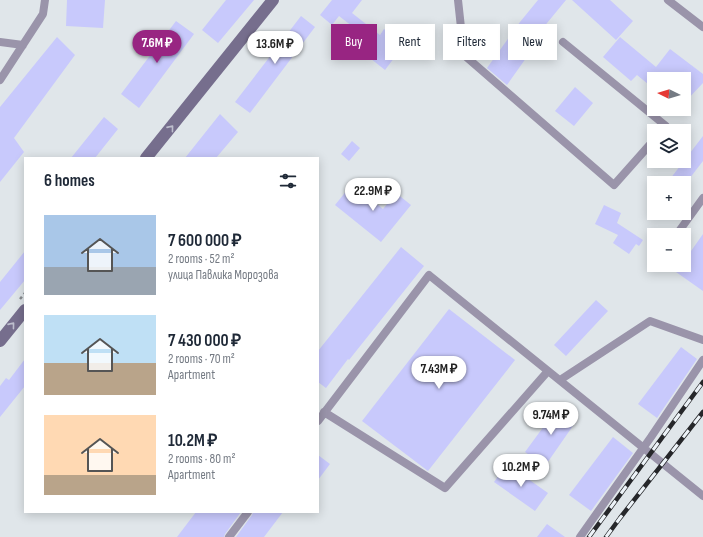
<!DOCTYPE html>
<html lang="en">
<head>
<meta charset="utf-8">
<style>
	:root { --surface:#fff; --page:#f6f6f7; --text:#1f2937; --muted:#747a83; --accent:#982582 }
	body { margin:0; font-family:"Sofia Sans Condensed",sans-serif; background:var(--page); color:var(--text); height:100vh; display:flex; flex-direction:column; font-size:15px; white-space:nowrap }
	* { box-sizing:border-box; margin:0 }
	p { font-size:13px; color:var(--muted) }
	.icon { flex:none; width:22px; height:22px; fill:none; stroke:currentColor; stroke-width:2; stroke-linecap:round; stroke-linejoin:round }
	.map { position:relative; flex:1; overflow:hidden }
	.details { position:absolute; left:24px; top:157px; width:295px; height:356px; display:flex; flex-direction:column; background:var(--surface); border-radius:0px; box-shadow:0 2px 10px #0003 }
	.details>* { flex:none }
	.top-card { position:absolute; left:331px; top:24px; width:312px; height:36px; display:flex; gap:8px }
	.needle { width:26px; rotate:275deg }
	.controls { position:absolute; left:647px; top:72px; display:grid; gap:8px }
	.controls a { display:grid; place-items:center; width:44px; height:44px; border-radius:0px; background:var(--surface); box-shadow:0 2px 10px #0003; font-size:20px }
	.price { position:absolute; translate:-50% -34px; padding:0 9px; border-radius:14px; background:#fff; color:#222; font-size:13px; line-height:26px; filter:drop-shadow(0 1px 2px #0008) }
	.price::after { content:''; position:absolute; left:50%; top:24px; width:12px; height:9px; margin-left:-6px; background:inherit; clip-path:polygon(0 0,100% 0,50% 100%) }
	.price.active { background:var(--accent); color:#fff }
	ul { padding:0; list-style:none }
	li { display:flex; align-items:center; gap:12px; height:100px; padding:0 20px }
	li span { display:grid; place-items:center; flex:none; width:112px; height:80px; border-radius:0px; color:#555 }
	li>.icon { margin-inline-start:auto }
	span .icon { width:48px; height:48px; fill:#fffc; stroke-width:1 }
	li b { font-size:17px }
	h2 { display:flex; justify-content:space-between; align-items:center; height:48px; padding:0 20px; font-size:17px }
	.chip { padding:0 14px; border-radius:0px; background:var(--surface); box-shadow:0 2px 10px #0003; font-size:14px; line-height:36px }
	.chip.active { background:var(--accent); color:#fff }
	.map>svg:first-child { display:block }
	.building { fill:#c8c9fc }
	.lines { fill:none; stroke-linecap:round; stroke-linejoin:round }
	.path { stroke:#888c8f; stroke-width:2.5; stroke-dasharray:3 3; stroke-linecap:butt }
	.lane { stroke:#9a94aa; stroke-width:8 }
	.secondary { stroke:#766e8d; stroke-width:12 }
	.rail-casing { stroke:#26272a; stroke-width:4.5 }
	.rail { stroke:#edf3f8; stroke-width:3; stroke-dasharray:9; stroke-linecap:butt }
	.oneway { stroke:#bdbecd }
</style>
</head>
<body>
<div class="map">
<svg width="703" height="537" viewBox="0 0 703 537">
	<rect width="100%" height="100%" fill="#e0e6ea"/>
	<path class="building" d="M67,0H105L103,28L66,26Z
		M226,0H254L218,43L202,30Z
		M332,0H362L352,13L380,35L384,29L404,45L385,70L366,55L375,44L339,16L332,25L320,15Z
		M538,0H566L538,34L541,37L507,85L487,68L520,22Z
		M572,0H610L633,21L616,40Z
		M301,16L315,27L250,113L235,102Z
		M176,21L194,34L139,108L121,94Z
		M57,37L75,55L14,138L24,152L0,182V107Z
		M620,37L656,67L670,49L703,74V83L684,103V79H654V89L637,75L631,81L603,57Z
		M575,87L593,103L574,126L555,111Z
		M220,114L238,132L216,158H185Z
		M104,117L118,129L95,158H71Z
		M703,136V161L686,183H667Z
		M352,141L360,148L349,161L341,154Z
		M352,184L383,209L396,193L411,205L381,242L335,205Z
		M604,205L621,213L617,223L643,240L639,246L636,244L629,254L613,243L618,235L595,224Z
		M703,234V291L676,272L681,265H684V261Z
		M401,247L424,266L349,360L348,359L326,388L318,382V351Z
		M25,251V280L0,310V282Z
		M596,300L608,311L566,356L554,345Z
		M449,309L515,360L428,471L362,421Z
		M681,347L697,359L657,418L638,404Z
		M25,359V386L0,417V386L6,378L9,380Z
		M558,407L577,420L545,466L525,452Z
		M613,437L633,453L591,511L569,495Z
		M318,455L330,464L318,480Z
		M507,464L548,493L535,511L494,482Z
		M196,512H241L225,534L224,537H177Z
		M253,512H283L264,537H236L252,515Z
		M547,524L565,537H537Z"/>
	<g class="lines">
		<path class="path" d="M20,299L25,293"/>
		<path class="lane" d="M458,0L464,55L614,185L654,140
			M668,0L703,27
			M0,42L23,45
			M563,42L666,126L662,131
			M0,80L43,14L45,0
			M677,234L703,198
			M560,380L650,321L703,340
			M324,412L445,488L548,371
			M318,421L429,275L703,496
			M229,537L248,512
			M580,537L651,437L703,360"/>
		<path class="secondary" d="M146,158L273,0
			M0,341L25,310"/>
		<g class="rail-casing">
			<path id="rail" d="M589,537L703,382
				M606,537L620,518L703,412"/>
		</g>
		<use href="#rail" class="rail"/>
	</g>
	<defs><path id="oneway-chevron" d="M-2-3.5L2.5 0L-2 3.5" fill="none" stroke-width="1.6" stroke-linecap="round" stroke-linejoin="round"/></defs>
	<g class="oneway">
		<use href="#oneway-chevron" transform="translate(171 128) rotate(-51)"/>
		<use href="#oneway-chevron" transform="translate(12 325) rotate(-51)"/>
	</g>
</svg>
<div class="controls">
<a><svg class="needle" viewBox="-14 -14 28 28"><path d="M0-13l5 13h-10z" fill="#e53935"/><path d="M0 13l5-13h-10z" fill="#747a83"/></svg></a>
<a><svg class="icon" aria-label="layers" viewBox="0 0 24 24"><path d="M12 4l9 5-9 5-9-5zM3 14l9 5 9-5"/></svg></a>
<a>+</a>
<a>−</a>
</div>
<b class="price active" style="left:157px;top:64px">7.6M ₽</b>
<b class="price" style="left:275px;top:65px">13.6M ₽</b>
<b class="price" style="left:373px;top:212px">22.9M ₽</b>
<b class="price" style="left:439px;top:390px">7.43M ₽</b>
<b class="price" style="left:551px;top:436px">9.74M ₽</b>
<b class="price" style="left:521px;top:488px">10.2M ₽</b>
<div class="top-card">
<a class="chip active">Buy</a>
<a class="chip">Rent</a>
<a class="chip">Filters</a>
<a class="chip">New</a>
</div>
<section class="details">
<h2>6 homes<svg class="icon" aria-label="filters" viewBox="0 0 24 24"><path d="M4 7h16M4 17h16"/><circle cx="9" cy="7" r="2"/><circle cx="15" cy="17" r="2"/></svg></h2>
<ul>
<li><span style="background:linear-gradient(#a9c7e8 65%,#9aa5b1 0)"><svg class="icon" aria-label="home" viewBox="0 0 24 24"><path d="M3 11l9-7 9 7M6 9v11h12V9"/></svg></span><div><b>7 600 000 ₽</b><p>2 rooms · 52 m²</p><p>улица Павлика Морозова</p></div></li>
<li><span style="background:linear-gradient(#bfe0f5 60%,#b9a48a 0)"><svg class="icon" aria-label="home" viewBox="0 0 24 24"><path d="M3 11l9-7 9 7M6 9v11h12V9"/></svg></span><div><b>7 430 000 ₽</b><p>2 rooms · 70 m²</p><p>Apartment</p></div></li>
<li><span style="background:linear-gradient(#ffd9b3 75%,#b9a48a 0)"><svg class="icon" aria-label="home" viewBox="0 0 24 24"><path d="M3 11l9-7 9 7M6 9v11h12V9"/></svg></span><div><b>10.2M ₽</b><p>2 rooms · 80 m²</p><p>Apartment</p></div></li>
</ul>
</section>
</div>
</body>
</html>
